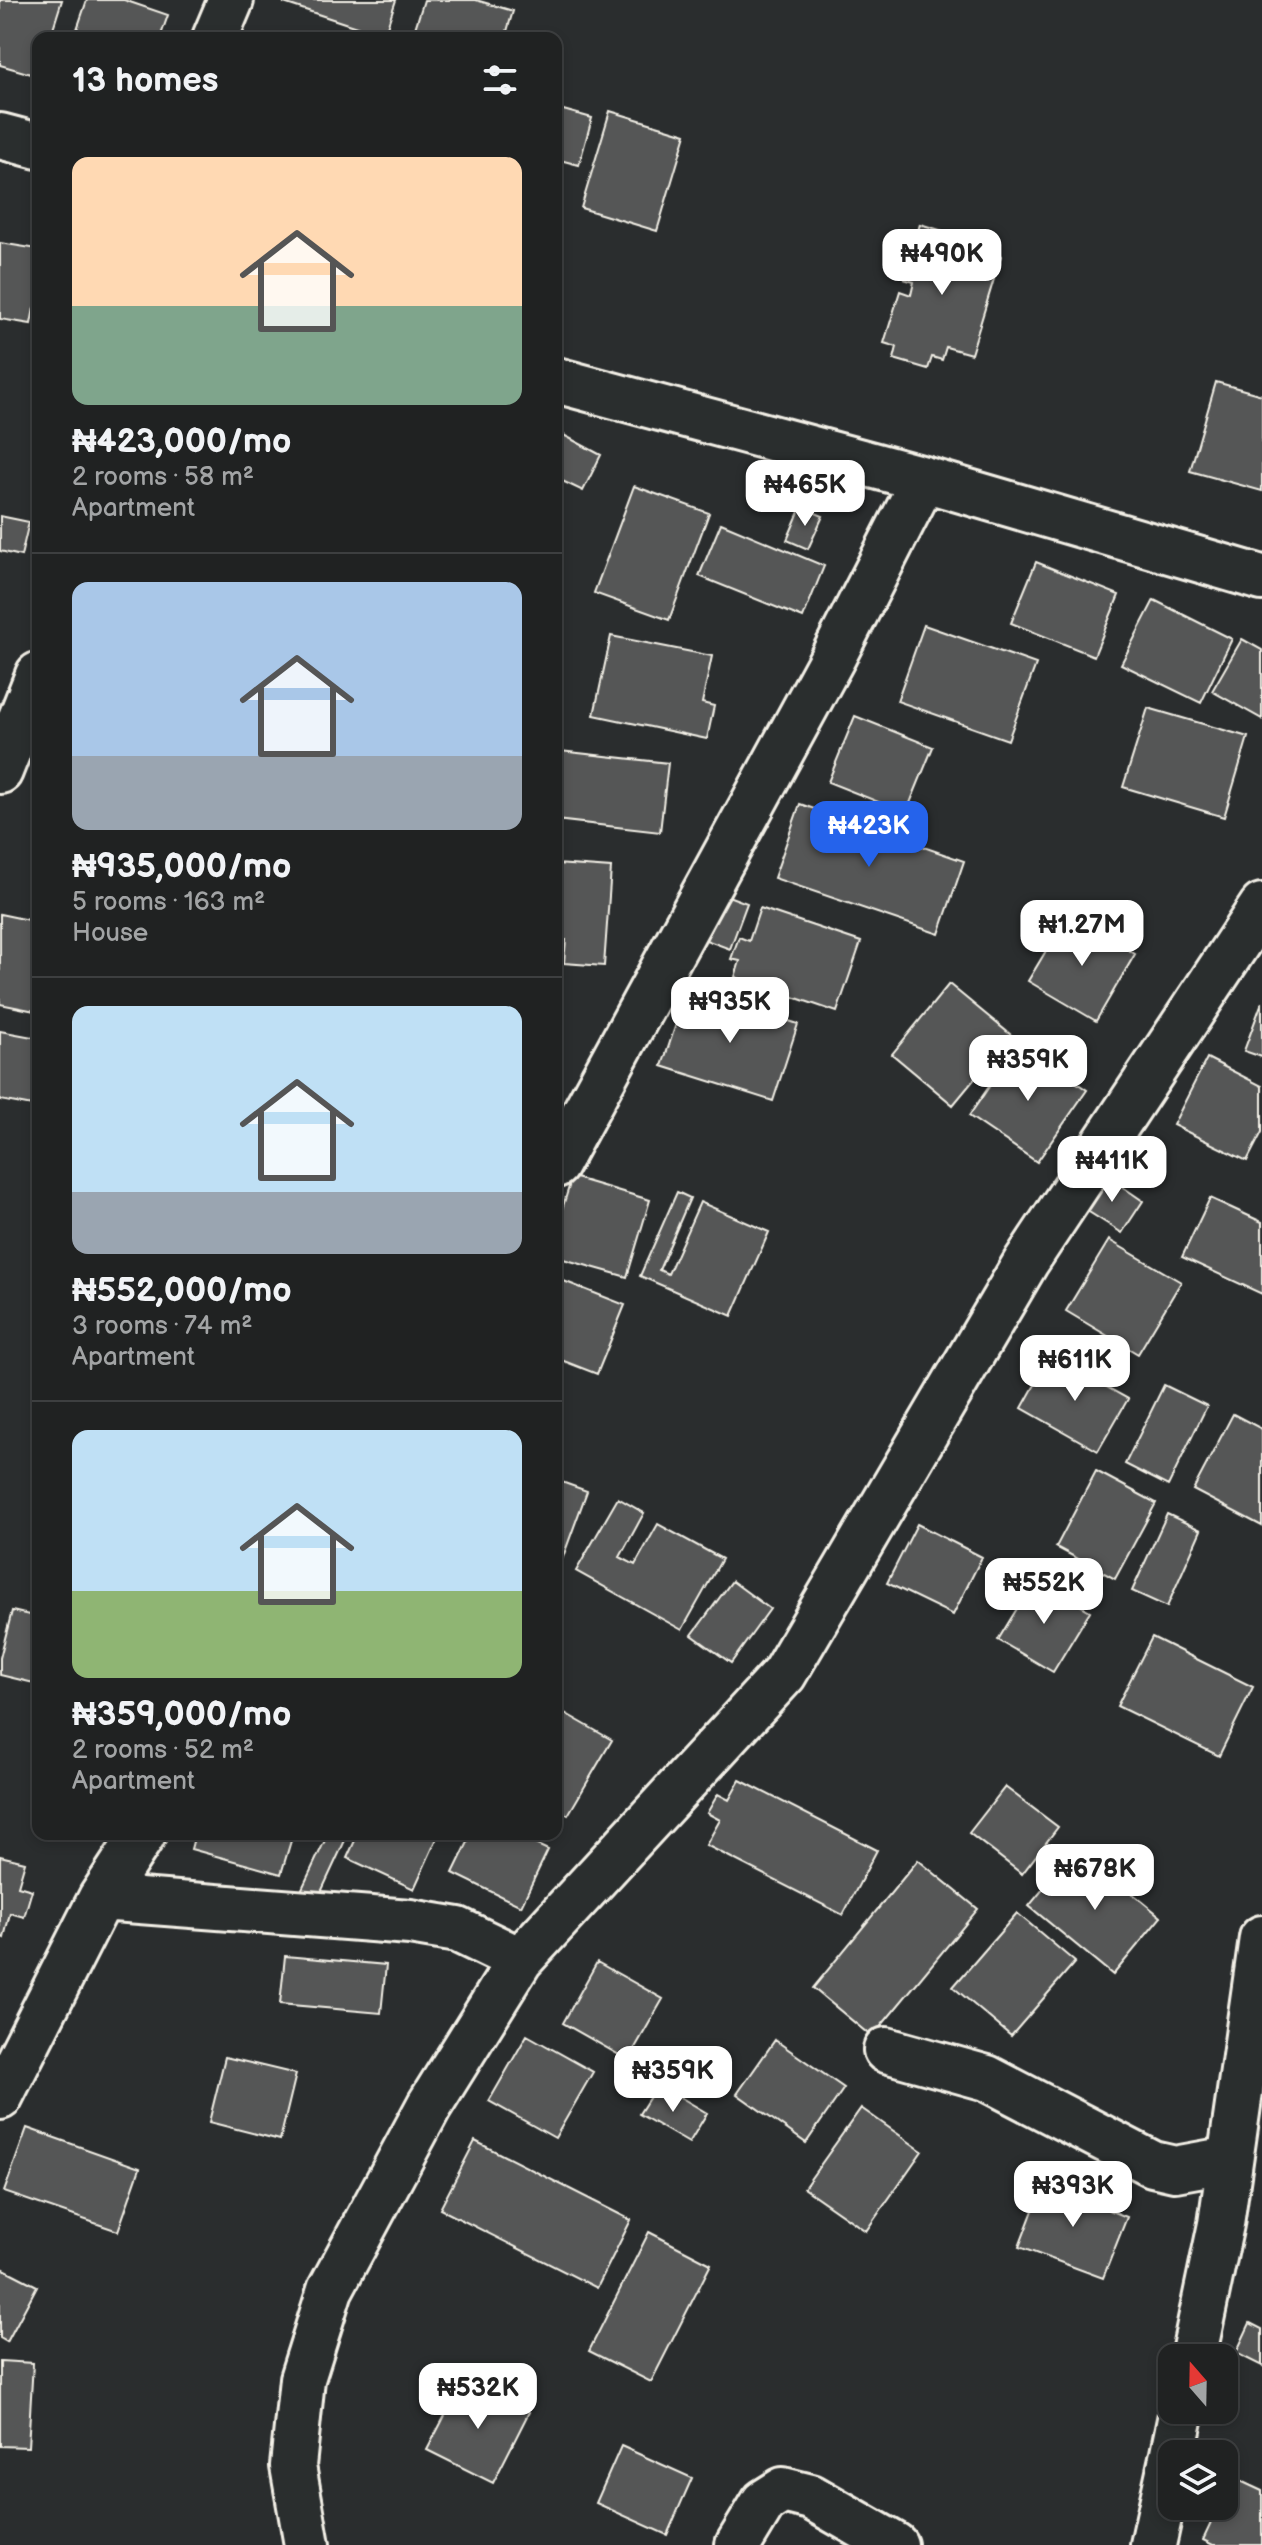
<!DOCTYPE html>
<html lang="en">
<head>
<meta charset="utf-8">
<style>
	:root { --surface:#202222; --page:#2d2f2f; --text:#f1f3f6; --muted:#a2a4a5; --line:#3d3f40; --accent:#2563eb }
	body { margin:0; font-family:"Balsamiq Sans",sans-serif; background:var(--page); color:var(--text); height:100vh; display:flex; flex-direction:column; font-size:30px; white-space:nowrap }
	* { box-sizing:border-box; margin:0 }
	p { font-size:26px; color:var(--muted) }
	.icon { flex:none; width:44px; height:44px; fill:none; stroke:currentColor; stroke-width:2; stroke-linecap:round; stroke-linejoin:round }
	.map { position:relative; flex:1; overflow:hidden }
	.sheet { position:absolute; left:32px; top:32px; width:530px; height:1808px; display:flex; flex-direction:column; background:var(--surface); border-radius:16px; box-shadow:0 4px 12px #0003,0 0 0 2px var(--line) }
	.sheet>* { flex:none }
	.needle { width:52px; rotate:340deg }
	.fabs { position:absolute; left:1158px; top:2344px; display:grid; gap:16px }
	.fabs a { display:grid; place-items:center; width:80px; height:80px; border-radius:16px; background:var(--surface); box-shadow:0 4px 12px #0003,0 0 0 2px var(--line); font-size:40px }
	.price { position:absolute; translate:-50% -68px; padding:0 18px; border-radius:16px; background:#fff; color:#222; font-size:26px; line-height:52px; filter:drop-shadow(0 2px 4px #0008) }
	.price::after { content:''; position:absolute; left:50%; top:48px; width:24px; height:18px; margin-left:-12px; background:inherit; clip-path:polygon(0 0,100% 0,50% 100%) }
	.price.on { background:var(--accent); color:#fff }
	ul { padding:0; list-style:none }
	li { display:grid; align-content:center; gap:16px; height:424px; padding:0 40px }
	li+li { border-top:2px solid var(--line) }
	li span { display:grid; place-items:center; height:248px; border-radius:16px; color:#555 }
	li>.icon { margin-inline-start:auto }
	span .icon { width:144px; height:144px; fill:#fffc; stroke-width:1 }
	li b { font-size:34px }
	h2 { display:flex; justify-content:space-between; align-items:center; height:96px; padding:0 40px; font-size:34px }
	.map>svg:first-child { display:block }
	.building { fill:#555756; stroke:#f4f1e8; stroke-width:2 }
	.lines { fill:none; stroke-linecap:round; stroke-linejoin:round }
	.minor-casing { stroke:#f4f1e8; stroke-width:50 }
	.minor { stroke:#2a2d2e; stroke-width:44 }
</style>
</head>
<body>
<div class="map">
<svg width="1262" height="2545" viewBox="0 0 1262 2545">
	<rect width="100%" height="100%" fill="#2a2d2e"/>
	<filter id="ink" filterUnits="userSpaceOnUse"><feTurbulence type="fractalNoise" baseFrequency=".0125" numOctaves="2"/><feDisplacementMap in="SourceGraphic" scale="16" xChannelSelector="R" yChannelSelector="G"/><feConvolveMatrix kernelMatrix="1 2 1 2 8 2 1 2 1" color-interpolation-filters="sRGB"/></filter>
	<g filter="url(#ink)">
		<path class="building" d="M0,0H62L50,38H38V76L0,65Z
			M87,0H124L168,15L160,38H74Z
			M285,0H396L384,36L284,3Z
			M424,0H476L513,11L505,38H412Z
			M556,108L592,118L579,165L556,159Z
			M610,111L686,134L657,231L581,208Z
			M920,224L989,245L987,251L1001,256L971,354L946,347L942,360L932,357L928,369L894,359L897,347L884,343L900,291L911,295L914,282L904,279Z
			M0,243L38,249V309L34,308L31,324L0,319Z
			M1216,382L1262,395V491L1190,471Z
			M556,431L601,455L583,491L556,478Z
			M634,486L709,513L669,620L594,593Z
			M801,507L823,516L808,549L787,540Z
			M0,516L29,522L21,556L0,551Z
			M721,523L824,566L803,618L699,576Z
			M1036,562L1119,595L1094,656L1011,623Z
			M1154,600L1232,639L1201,703L1121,664Z
			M924,625L1036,664L1008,740L897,701Z
			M611,636L712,656L702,703L714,706L707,739L594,715Z
			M1242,639L1262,650V719L1212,691Z
			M1148,708L1248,737L1224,817L1123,787Z
			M855,716L933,747L906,813L828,782Z
			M560,751L668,763L660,832L556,820V787Z
			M800,804L964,861L939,934L774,878Z
			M556,864L611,868L604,966L564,963L566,940H556Z
			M712,890L747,903L730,949L695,936Z
			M760,908L861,942L837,1012L735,977L740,961L731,959L739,937L749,941Z
			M0,914L38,922V998L35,1011L0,1004Z
			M1068,914L1135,954L1096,1021L1028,981Z
			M949,984L1011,1035L953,1105L892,1054Z
			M688,988L798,1024L773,1101L662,1066Z
			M1262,1002V1057L1244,1051Z
			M0,1031L38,1038V1107L0,1100Z
			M1019,1043L1087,1090L1037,1162L969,1116Z
			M1207,1058L1262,1086V1132L1247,1161L1173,1125Z
			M1104,1174L1143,1201L1122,1233L1081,1207Z
			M572,1177L650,1200L627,1277L556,1257V1229Z
			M677,1192L690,1198L659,1270L668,1274L700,1202L769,1232L732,1316L640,1276Z
			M38,1195V1254L32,1253Z
			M1210,1198L1262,1222V1294L1182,1257Z
			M1109,1240L1181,1282L1138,1354L1066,1311Z
			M556,1278L625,1305L597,1374L556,1358Z
			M1051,1356L1128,1399L1098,1451L1022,1408Z
			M1164,1385L1207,1406L1168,1486L1125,1464Z
			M1233,1414L1262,1429V1526L1193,1490Z
			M1096,1471L1156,1503L1115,1579L1056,1547Z
			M556,1480L587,1491L559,1568L556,1567Z
			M618,1498L644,1513L620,1557L635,1565L658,1524L722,1559L682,1630L576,1571Z
			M1167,1514L1201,1530L1167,1607L1132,1591Z
			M917,1524L982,1557L953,1615L887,1583Z
			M1035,1579L1090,1611L1053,1672L998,1640Z
			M732,1581L770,1609L731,1663L692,1635Z
			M12,1611L38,1617V1684L0,1675V1658Z
			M1152,1637L1253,1687L1219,1756L1117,1706Z
			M556,1708L612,1740L568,1815L556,1808Z
			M740,1780L877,1850L843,1915L706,1845L720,1820L707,1813L718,1794L729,1800Z
			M1005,1787L1058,1827L1022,1874L969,1833Z
			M195,1834H293L281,1874L191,1849Z
			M328,1834H348L316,1903L299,1895Z
			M358,1834H439L414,1889L347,1858Z
			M472,1834H514L548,1850L521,1906L453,1873Z
			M1077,1848L1161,1917L1113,1975L1029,1906Z
			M0,1856L25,1862L18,1886L32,1890L24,1917L10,1913L4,1938L0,1936Z
			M918,1860L978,1909L872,2037L813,1988Z
			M1017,1913L1075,1962L1011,2036L953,1987Z
			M285,1956L386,1965L381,2013L280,2004Z
			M597,1962L663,1999L628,2060L563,2023Z
			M527,2035L593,2072L555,2138L489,2101Z
			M775,2040L844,2088L806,2143L737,2094Z
			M225,2057L296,2074L280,2140L209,2122Z
			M658,2084L707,2113L689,2143L639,2114Z
			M861,2108L922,2151L866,2231L804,2188Z
			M27,2128L140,2168L118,2231L4,2192Z
			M475,2141L631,2220L597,2288L440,2209Z
			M1045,2179L1107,2202L1104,2208L1127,2217L1103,2278L1019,2247Z
			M649,2232L711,2264L651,2382L589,2351Z
			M0,2267L37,2286L7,2342L0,2338Z
			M1250,2323L1262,2329V2366L1236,2353Z
			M0,2361L33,2363L28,2447L0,2446Z
			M464,2379L529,2412L493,2483L427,2450Z
			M621,2446L692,2478L667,2535L596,2503Z
			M1232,2477L1262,2491V2545H1213L1203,2540L1219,2506H1224V2495Z"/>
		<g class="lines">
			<g class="minor-casing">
				<path id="minor" d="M215,38L231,0
					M0,136L38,146
					M556,380L924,479L1262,578
					M0,771L38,675
					M556,1165L833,657L924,479
					M101,1898L410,1922L458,1930L520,1960
					M886,2050L987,2078L1153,2164L1175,2169L1230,2159
					M0,2097L101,1898L143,1834
					M1193,2358L1221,2224L1262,1938
					M1173,2454L1182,2410
					M307,2545L293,2466L302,2379L330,2290L429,2106L520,1960L784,1674L1026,1262L1262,906
					M738,2545L764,2502L783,2490L811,2497L895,2545
					M1153,2545L1172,2458"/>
			</g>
			<use href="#minor" class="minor"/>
		</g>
	</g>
</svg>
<div class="fabs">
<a><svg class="needle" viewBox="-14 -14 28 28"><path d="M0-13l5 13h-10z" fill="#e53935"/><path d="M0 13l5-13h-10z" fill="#a2a4a5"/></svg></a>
<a><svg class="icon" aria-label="layers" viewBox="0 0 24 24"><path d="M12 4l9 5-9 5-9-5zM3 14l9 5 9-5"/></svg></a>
</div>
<b class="price" style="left:942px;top:297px">₦490K</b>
<b class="price" style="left:805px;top:528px">₦465K</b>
<b class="price on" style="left:869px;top:869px">₦423K</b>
<b class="price" style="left:1082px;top:968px">₦1.27M</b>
<b class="price" style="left:730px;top:1045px">₦935K</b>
<b class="price" style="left:1028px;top:1103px">₦359K</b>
<b class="price" style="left:1112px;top:1204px">₦411K</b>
<b class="price" style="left:1075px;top:1403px">₦611K</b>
<b class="price" style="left:1044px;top:1626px">₦552K</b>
<b class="price" style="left:1095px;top:1912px">₦678K</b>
<b class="price" style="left:673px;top:2114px">₦359K</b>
<b class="price" style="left:1073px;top:2229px">₦393K</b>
<b class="price" style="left:478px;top:2431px">₦532K</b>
<section class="sheet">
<h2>13 homes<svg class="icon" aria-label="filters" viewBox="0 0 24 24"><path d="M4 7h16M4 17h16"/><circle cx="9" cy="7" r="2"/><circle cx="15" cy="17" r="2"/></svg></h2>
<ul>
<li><span style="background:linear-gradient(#ffd9b3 60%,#7fa58c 0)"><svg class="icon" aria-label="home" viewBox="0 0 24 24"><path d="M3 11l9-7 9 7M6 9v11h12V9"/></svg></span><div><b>₦423,000/mo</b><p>2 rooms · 58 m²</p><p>Apartment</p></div></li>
<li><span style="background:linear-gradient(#a9c7e8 70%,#9aa5b1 0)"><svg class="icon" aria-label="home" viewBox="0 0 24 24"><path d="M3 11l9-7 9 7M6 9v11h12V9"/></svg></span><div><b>₦935,000/mo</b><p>5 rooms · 163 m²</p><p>House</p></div></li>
<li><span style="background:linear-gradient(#bfe0f5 75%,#9aa5b1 0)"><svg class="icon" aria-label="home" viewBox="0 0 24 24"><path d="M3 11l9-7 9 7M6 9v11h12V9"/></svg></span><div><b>₦552,000/mo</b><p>3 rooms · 74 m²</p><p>Apartment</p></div></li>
<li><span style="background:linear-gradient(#bfe0f5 65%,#8fb573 0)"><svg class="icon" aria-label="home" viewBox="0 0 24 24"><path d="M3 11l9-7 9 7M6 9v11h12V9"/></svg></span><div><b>₦359,000/mo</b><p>2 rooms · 52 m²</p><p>Apartment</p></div></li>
</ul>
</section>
</div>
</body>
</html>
